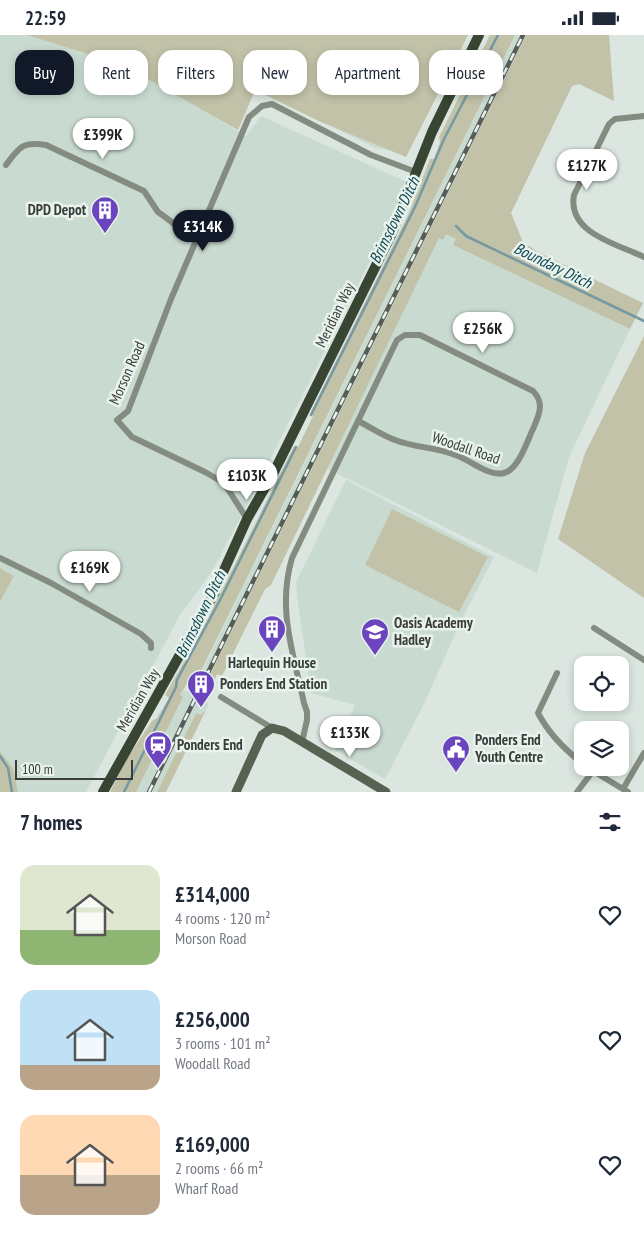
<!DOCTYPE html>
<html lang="en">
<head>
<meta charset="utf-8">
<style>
	:root { --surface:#fff; --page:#f2f2f3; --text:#1f2937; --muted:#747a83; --accent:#111827 }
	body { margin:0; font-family:"PT Sans Narrow",sans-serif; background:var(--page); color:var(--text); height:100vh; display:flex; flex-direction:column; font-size:19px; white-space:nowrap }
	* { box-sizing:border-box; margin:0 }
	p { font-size:16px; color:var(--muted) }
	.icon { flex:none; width:28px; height:28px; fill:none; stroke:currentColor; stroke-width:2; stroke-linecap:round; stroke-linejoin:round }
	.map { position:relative; height:757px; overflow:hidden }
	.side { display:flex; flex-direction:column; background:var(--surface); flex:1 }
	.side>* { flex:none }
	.guide { position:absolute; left:15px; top:15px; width:615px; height:45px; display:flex; gap:10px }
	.controls { position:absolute; left:574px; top:621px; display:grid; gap:10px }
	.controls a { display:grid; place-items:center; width:55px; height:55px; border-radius:10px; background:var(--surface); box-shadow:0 2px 8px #0003; font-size:25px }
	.scale { position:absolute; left:15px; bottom:12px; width:118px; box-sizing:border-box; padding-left:5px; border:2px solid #3a3e3b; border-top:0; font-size:14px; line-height:18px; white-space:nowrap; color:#3a3e3b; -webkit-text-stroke:4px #e9f3ed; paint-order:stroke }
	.price { position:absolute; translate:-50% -42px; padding:0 11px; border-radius:18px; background:#fff; color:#222; font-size:16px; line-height:32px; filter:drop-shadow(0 1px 2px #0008) }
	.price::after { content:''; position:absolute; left:50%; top:30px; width:15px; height:11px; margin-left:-8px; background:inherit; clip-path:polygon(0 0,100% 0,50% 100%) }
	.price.selected { background:var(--accent); color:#fff }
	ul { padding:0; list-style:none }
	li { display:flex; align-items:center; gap:15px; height:125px; padding:0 20px }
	li span { display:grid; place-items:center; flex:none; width:140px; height:100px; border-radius:15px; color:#555 }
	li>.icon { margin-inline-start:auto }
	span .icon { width:60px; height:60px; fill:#fffc; stroke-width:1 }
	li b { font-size:21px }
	h2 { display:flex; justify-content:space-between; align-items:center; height:60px; padding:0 20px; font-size:21px }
	.pill { padding:0 18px; border-radius:15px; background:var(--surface); box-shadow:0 2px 8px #0003; font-size:18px; line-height:45px }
	.pill.selected { background:var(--accent); color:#fff }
	.status { display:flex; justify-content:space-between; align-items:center; height:35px; padding:0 25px; background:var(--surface); direction:ltr }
	.status svg { height:14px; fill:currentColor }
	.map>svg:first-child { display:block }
	.built { fill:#c9dbd1 }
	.green { fill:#c2c2a9 }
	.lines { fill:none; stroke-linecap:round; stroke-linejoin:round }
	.stream { stroke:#7599a2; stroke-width:2.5 }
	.street { stroke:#848b80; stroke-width:6 }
	.secondary { stroke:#576252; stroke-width:9 }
	.primary { stroke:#384532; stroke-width:10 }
	.rail-casing { stroke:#575c59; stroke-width:4.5 }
	.rail { stroke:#e9f3ed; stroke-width:2.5; stroke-dasharray:8; stroke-linecap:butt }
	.labels { text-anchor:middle; stroke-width:5; stroke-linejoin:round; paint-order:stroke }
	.poi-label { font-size:15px; font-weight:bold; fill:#3a3e3b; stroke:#e9f3ed; text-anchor:start }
	.street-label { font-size:15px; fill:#3a3e3b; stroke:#e9f3ed }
	.water-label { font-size:16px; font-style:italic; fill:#114853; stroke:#e9f3ed }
</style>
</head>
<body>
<div class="status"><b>22:59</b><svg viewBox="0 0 49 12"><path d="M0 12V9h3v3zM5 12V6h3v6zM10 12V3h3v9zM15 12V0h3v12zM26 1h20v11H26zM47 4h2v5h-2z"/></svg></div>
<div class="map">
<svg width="644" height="757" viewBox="0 0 644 757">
	<rect width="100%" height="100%" fill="#dbe6e0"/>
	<path class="built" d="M0,0H468L390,115L375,113L241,46L238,69L230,90L218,84L246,101L261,81L409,148L250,465L211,538L180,580L86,757H18L13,733L0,716V567L14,541L0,533Z
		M515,0H526L199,662L200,664L209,669L205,677L202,680L196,678L157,757H136L155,720L153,718L155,714H157L183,662L180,661L183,655L188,657L192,649L195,650Z
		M446,198L457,204L454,210L630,294L569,422L537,538L326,433L439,203Z
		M346,445L494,522L462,584L423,671L385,744L335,715L355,670L311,658L298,569L296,547Z"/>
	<path class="green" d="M27,0H468L406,122L321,87L255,55L238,95L123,30Z
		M490,0H515L194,650L188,647L180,660L183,662L157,715L155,714L153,718L155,719L136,757H110L128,722L152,686L157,683L169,663L165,660L203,593L294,411L298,412L313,381L310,379L408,180L430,124H434L440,107L439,102Z
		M526,0H609L614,66L579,49L572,51L511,178L523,207L538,217L643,268L630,294L453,210L456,204L446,199L443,205L439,203L271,550L265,554L222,641L217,639L211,652H208L206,656L203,655L199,662Z
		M644,301V563L558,504L585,418Z
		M392,474L488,522L459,577L365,530Z
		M0,533L14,541L0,567Z
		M203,677H205L166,757H157L196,678L202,680Z
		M0,716L13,733L18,757H0Z"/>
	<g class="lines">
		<path class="stream" d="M456,191L466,201L644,286
			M311,380L415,172L444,104L498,0
			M0,721L8,733L12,757
			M124,757L176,652L177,645L220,565L296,412"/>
		<path class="street" d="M644,81L615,84L609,89L574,160C567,198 617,209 644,222
			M6,130C19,112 23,106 46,110L144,156L158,177L165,182L177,191L199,200
			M247,484L224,448L205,437L132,402L117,385L128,376L171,264L249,82L262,71L272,69L371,120L416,137
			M0,523L51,548L141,599L151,608V613
			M594,593L644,625
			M557,638L538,678C549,699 564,714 582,728
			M221,662L272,693
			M302,707L307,685V677L304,668C293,617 277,574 292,523L397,305L405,300H420L533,356C545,368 539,380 533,394C527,406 519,434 504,438C490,442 471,426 458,421C438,412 415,413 395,405C382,400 370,392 358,386
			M623,754L644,718
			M577,757L593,736L628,757"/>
		<path class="secondary" d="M236,757L262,700L272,693L284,696L386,757"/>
		<path class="primary" d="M212,562L247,484L275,435L392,198L432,97L479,0
			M103,757L215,557"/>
		<g class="rail-casing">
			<path id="rail" d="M149,757L523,0"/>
		</g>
		<use href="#rail" class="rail"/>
	</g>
	<defs>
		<g id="building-pin" transform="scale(1.4375)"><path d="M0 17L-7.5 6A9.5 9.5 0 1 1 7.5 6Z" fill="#6b45be" stroke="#e9f3ed"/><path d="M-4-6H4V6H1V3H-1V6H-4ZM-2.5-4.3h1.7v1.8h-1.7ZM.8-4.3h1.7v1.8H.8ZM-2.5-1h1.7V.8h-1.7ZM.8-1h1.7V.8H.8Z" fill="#fff"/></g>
		<g id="school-pin" transform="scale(1.4375)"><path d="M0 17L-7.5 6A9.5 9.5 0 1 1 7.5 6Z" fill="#6b45be" stroke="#e9f3ed"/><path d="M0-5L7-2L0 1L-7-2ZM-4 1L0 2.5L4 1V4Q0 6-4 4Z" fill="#fff"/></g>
		<g id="station-pin" transform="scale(1.4375)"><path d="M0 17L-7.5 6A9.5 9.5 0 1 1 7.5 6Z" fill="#6b45be" stroke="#e9f3ed"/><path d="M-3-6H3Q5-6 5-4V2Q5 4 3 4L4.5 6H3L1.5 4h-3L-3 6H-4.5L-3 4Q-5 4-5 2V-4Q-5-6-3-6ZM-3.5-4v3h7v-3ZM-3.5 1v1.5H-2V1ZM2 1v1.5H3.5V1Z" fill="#fff"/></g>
		<g id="civic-pin" transform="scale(1.4375)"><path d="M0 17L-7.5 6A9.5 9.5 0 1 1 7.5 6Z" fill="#6b45be" stroke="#e9f3ed"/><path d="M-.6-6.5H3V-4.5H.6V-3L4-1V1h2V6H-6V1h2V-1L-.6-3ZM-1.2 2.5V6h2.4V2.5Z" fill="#fff"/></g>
	</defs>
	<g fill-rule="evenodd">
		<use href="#building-pin" x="105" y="175"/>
		<use href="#building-pin" x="272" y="594"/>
		<use href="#school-pin" x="375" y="597"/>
		<use href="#building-pin" x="201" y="649"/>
		<use href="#station-pin" x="158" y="710"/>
		<use href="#civic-pin" x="456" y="714"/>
	</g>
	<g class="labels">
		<g class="poi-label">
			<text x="86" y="180" text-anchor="end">DPD Depot</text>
			<text x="394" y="593">Oasis Academy<tspan x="394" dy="17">Hadley</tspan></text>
			<text x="272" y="633" text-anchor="middle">Harlequin House</text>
			<text x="220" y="654">Ponders End Station</text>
			<text x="475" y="710">Ponders End<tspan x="475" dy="17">Youth Centre</tspan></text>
			<text x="177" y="715">Ponders End</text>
		</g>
		<g class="street-label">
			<text transform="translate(335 280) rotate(-64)" y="5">Meridian Way</text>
			<text transform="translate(127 338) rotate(-66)" y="5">Morson Road</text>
			<text transform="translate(466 413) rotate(19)" y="5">Woodall Road</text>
			<text transform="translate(138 665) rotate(-60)" y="5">Meridian Way</text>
		</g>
		<g class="water-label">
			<text transform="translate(394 185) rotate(-64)" y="6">Brimsdown Ditch</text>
			<text transform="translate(553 230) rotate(26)" y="6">Boundary Ditch</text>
			<text transform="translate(200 579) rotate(-64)" y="6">Brimsdown Ditch</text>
		</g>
	</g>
</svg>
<div class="controls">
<a><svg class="icon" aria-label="locate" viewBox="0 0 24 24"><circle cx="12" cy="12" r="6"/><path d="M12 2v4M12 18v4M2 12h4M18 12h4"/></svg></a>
<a><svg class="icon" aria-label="layers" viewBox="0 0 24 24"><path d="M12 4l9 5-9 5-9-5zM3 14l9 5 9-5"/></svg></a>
</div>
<div class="scale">100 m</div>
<b class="price" style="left:103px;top:125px">£399K</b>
<b class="price" style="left:587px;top:156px">£127K</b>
<b class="price selected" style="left:203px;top:217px">£314K</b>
<b class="price" style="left:483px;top:319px">£256K</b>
<b class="price" style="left:247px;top:466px">£103K</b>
<b class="price" style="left:90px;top:558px">£169K</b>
<b class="price" style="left:350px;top:723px">£133K</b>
<div class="guide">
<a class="pill selected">Buy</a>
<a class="pill">Rent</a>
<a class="pill">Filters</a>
<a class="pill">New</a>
<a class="pill">Apartment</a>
<a class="pill">House</a>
</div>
</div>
<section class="side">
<h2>7 homes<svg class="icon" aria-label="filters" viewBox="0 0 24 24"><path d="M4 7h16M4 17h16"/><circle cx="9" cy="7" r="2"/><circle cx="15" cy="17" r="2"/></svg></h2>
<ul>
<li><span style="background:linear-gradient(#dfe7d0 65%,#8fb573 0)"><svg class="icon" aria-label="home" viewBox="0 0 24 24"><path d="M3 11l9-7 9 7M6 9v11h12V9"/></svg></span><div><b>£314,000</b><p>4 rooms · 120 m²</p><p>Morson Road</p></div><svg class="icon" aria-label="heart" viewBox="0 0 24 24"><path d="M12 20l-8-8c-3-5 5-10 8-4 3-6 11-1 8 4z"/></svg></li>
<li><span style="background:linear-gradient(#bfe0f5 75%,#b9a48a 0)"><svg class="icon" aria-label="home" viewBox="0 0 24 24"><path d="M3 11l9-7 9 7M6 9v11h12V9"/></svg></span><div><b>£256,000</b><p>3 rooms · 101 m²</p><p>Woodall Road</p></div><svg class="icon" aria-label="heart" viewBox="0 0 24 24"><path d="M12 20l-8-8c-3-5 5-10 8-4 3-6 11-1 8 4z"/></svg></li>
<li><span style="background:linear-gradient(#ffd9b3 60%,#b9a48a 0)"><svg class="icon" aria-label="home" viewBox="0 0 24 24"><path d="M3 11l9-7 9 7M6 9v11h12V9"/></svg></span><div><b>£169,000</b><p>2 rooms · 66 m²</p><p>Wharf Road</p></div><svg class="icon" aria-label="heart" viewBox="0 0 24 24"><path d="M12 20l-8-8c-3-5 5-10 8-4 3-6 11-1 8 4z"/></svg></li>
</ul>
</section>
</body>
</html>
